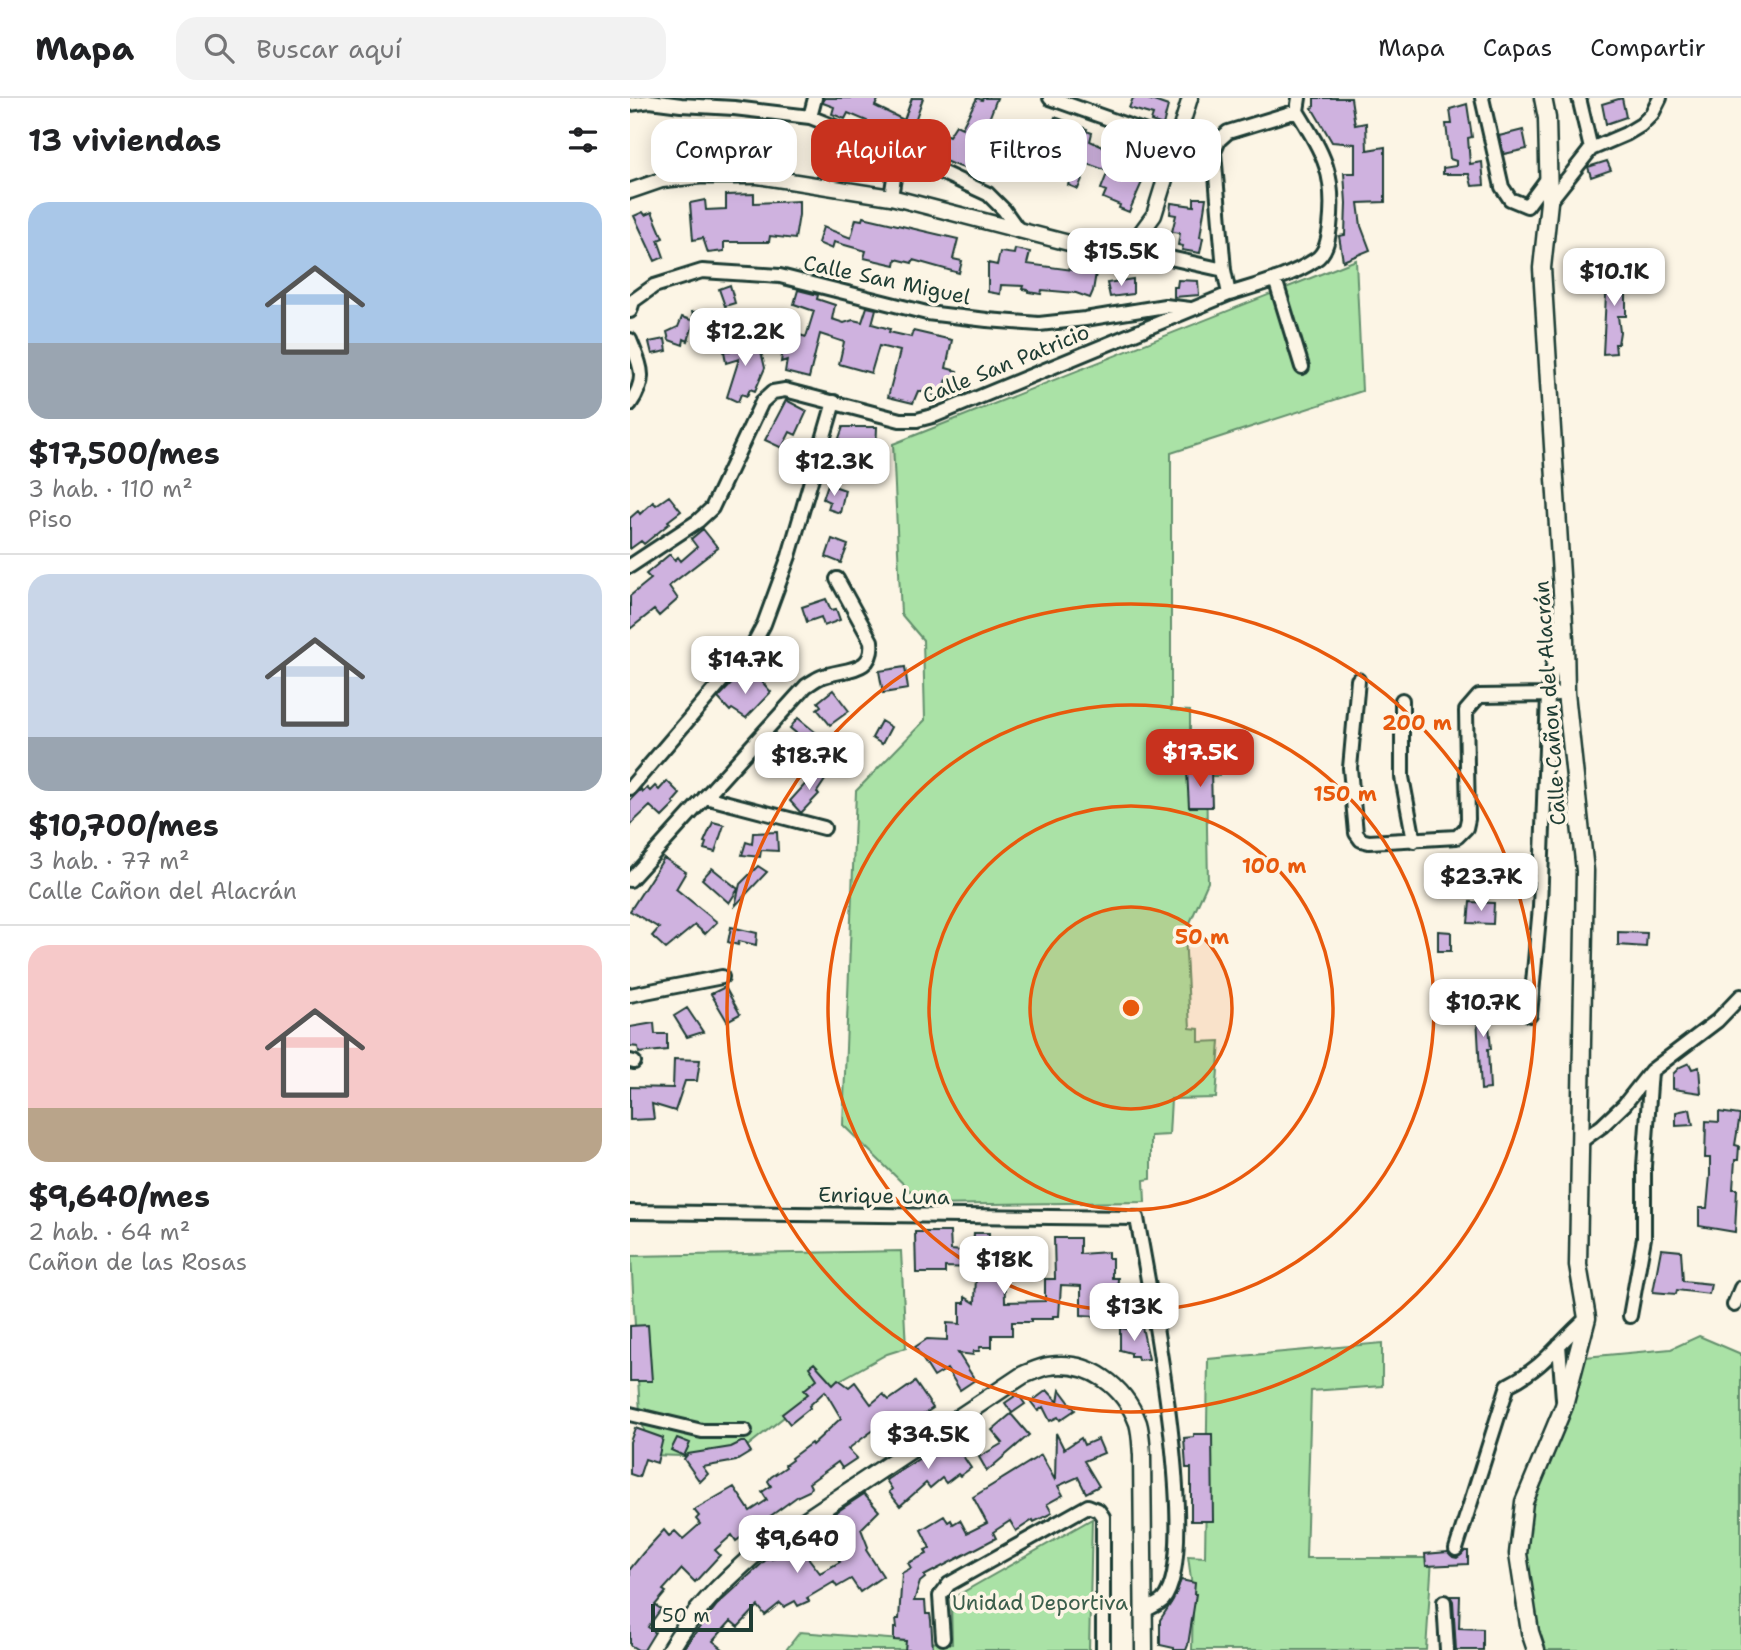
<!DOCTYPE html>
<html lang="es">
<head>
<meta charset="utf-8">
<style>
	:root { --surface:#fff; --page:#f2f2f2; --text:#202124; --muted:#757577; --line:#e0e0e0; --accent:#c8321e }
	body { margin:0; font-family:"Shantell Sans",sans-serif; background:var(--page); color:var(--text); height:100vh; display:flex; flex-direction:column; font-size:26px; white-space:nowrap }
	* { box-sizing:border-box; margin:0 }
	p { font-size:23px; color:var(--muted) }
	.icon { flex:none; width:38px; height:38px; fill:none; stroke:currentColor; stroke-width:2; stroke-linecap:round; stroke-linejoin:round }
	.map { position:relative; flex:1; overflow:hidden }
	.sheet { display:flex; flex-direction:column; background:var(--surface); width:630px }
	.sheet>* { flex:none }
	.banner { position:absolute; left:21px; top:21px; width:665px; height:63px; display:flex; gap:14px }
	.scale { position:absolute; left:21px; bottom:18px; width:102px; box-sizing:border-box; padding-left:7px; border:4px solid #1f3d34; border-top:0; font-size:19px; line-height:24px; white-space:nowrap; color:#1f3d34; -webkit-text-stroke:5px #fcf5e5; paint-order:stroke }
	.price { position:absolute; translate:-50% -60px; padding:0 16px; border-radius:14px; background:#fff; color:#222; font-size:23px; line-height:46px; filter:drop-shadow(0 2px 4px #0008) }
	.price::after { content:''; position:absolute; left:50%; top:42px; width:21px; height:16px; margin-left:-10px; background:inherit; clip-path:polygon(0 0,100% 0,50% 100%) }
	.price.selected { background:var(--accent); color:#fff }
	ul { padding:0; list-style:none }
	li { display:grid; align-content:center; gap:14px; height:371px; padding:0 28px }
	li+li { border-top:2px solid var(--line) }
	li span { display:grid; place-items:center; height:217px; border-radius:21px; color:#555 }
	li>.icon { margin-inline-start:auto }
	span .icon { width:126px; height:126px; fill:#fffc; stroke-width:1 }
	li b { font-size:30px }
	h2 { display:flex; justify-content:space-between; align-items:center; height:84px; padding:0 28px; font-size:30px }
	.chip { padding:0 24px; border-radius:21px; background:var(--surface); box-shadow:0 4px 18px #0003; font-size:24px; line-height:63px }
	.chip.selected { background:var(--accent); color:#fff }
	header { display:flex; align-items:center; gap:42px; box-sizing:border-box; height:98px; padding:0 35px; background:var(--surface); border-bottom:2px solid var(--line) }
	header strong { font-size:33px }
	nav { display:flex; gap:38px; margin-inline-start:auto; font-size:24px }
	.search { width:490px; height:63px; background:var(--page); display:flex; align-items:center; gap:18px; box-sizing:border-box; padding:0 24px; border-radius:21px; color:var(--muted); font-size:26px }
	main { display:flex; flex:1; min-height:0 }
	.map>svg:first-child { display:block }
	.green { fill:#aae2a6; stroke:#64906d; stroke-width:2 }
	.building { fill:#cfb2df; stroke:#1f3d34; stroke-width:2 }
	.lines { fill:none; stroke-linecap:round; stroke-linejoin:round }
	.minor-casing { stroke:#1f3d34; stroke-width:18 }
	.tertiary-casing { stroke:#1f3d34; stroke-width:19 }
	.secondary-casing { stroke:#1f3d34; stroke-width:21 }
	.minor { stroke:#fcf5e5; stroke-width:12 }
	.tertiary { stroke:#fcf5e5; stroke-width:14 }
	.secondary { stroke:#fcf5e5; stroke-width:16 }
	.ring { fill:none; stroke:#e8590c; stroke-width:3.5 }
	.labels { text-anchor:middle; stroke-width:7; stroke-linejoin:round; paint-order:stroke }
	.street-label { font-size:21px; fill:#1f3d34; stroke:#fcf5e5 }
	.park-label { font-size:21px; fill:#3b5e4b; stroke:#fcf5e5 }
	.centre { fill:#e8590c; stroke:#fcf5e5; stroke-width:3.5 }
	.ring-label { font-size:21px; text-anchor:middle; font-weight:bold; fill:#e8590c; stroke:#fcf5e5; stroke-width:7; stroke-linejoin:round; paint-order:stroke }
</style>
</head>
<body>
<header>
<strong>Mapa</strong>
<div class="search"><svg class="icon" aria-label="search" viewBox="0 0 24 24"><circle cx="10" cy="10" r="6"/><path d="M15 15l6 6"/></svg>Buscar aquí</div>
<nav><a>Mapa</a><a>Capas</a><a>Compartir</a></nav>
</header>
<main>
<section class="sheet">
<h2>13 viviendas<svg class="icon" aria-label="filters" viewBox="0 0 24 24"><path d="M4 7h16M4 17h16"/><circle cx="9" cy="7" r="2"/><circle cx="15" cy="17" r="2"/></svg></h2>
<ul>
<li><span style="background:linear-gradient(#a9c7e8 65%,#9aa5b1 0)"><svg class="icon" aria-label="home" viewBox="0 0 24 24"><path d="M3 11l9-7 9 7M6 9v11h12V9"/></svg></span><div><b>$17,500/mes</b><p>3 hab. · 110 m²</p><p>Piso</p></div></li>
<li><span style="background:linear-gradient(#c9d6e8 75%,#9aa5b1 0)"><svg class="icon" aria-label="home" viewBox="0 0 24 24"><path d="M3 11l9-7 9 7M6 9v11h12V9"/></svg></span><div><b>$10,700/mes</b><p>3 hab. · 77 m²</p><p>Calle Cañon del Alacrán</p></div></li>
<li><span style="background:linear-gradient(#f6c9c9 75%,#b9a48a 0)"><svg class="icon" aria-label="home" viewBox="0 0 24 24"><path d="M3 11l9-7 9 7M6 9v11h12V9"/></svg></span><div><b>$9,640/mes</b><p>2 hab. · 64 m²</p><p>Cañon de las Rosas</p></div></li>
</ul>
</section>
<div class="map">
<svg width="1111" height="1552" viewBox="0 0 1111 1552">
	<rect width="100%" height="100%" fill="#fcf5e5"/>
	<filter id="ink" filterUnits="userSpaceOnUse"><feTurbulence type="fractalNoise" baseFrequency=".0143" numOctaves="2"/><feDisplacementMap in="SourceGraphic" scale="14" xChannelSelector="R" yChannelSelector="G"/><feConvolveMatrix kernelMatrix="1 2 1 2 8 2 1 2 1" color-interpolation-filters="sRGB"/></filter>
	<g filter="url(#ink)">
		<path class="green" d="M726,162L732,293L541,355V612L560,613V634L589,637V678H576L578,784L555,836L560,930L569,931V944L590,943L586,1000L541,1001L539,1037L521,1038V1081L514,1082L515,1104L295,1107L213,1027L226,693L295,622L293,542L271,516L263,346Z
			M271,1153L276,1250L257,1256L178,1300L115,1350L53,1358L20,1357L10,1315L1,1158Z
			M1069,1238L1111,1256V1552H906L888,1456L894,1404L945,1263L955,1259L1041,1251Z
			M752,1245V1288L681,1293L676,1460H802L796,1552H562L563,1496L558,1458L575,1459L578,1261Z
			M462,1421L459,1552H156L170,1534L322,1546L321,1501Z"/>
		<path class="building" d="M194,0H249L245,8L274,22L282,0H293L285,23L319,38L326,27L332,30L347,0L352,2L353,0H367L353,37L373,46L371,50L377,51L373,67H365L360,79L322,66L308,60L310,56L278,43L276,47L235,29L237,23L218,15L215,21L202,16L204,9L193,5Z
			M503,0H515L538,8L533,27L521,23L523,17L499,10Z
			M684,0H721L725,27L736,25L737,52L755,49V104L728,105L731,128L740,152L713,163L709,138L715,137L716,105L714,75H725V46L702,44L682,10L684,9Z
			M992,0L996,19L976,26L972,6Z
			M837,6L842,39L838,40L840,66L852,64L854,87L842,88L839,76H813V70L826,68V63L820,61L816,26H822L820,11Z
			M425,19L457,31L456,33L462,35L460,43L481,53L488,36L514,45L508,61L520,66L499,114L489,110L490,107L473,100L476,93L471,91L478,73L458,66L448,91L438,87L447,62L420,51L424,44L417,41Z
			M893,32L897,51L874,56L869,38Z
			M977,63L981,72L961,79L958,69Z
			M124,96V105L169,103V117L165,141L140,138L139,144H94V153L78,155L73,140L63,142L60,105L75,102L76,112L96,111V97Z
			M564,100H576L570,139L573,140L570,155L552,152L553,148L548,147L550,135L542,134L546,117L540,116L541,105L564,108Z
			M13,114L15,117L22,114L33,140L28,142L34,159L25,163L4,118Z
			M233,119L328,141L323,161L332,163L329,175L283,162L282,165L266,161L265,167L234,160L236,153L204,144L202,151L188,145L193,129L221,140L226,121L232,122Z
			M385,151L400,154L397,166L466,175L463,193L460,200L446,195L412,192L411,196L398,194V192L392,191L393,188L371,187L370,196L358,194V165L367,167L370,154L384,156Z
			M977,168H989V172L996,173V218H988L990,234L988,246H985L986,255L973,256L976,197H978Z
			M503,181V196L480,199L477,185Z
			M548,182L568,183L569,197L544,199V189H547Z
			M100,187L105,205L95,208L89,191Z
			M168,192L188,197L187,201L205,207L202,221L214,225L223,222L232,224L237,209L246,211L242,226L260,231L259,234L281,239L283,233L322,242L316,270L327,273L324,283L317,281L312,299L288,293L283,305L258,299L270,253L249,248L241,275L209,266L214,244L190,236L179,280L155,274L157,262L151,264L155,237L169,241L170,237L176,239L184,213L164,206Z
			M75,213V223L64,224L58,243L54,241L53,247L39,242L37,234L48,229L52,219L64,223L62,214Z
			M35,241L37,253L22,256L19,244Z
			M128,241L135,270L125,293L120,291L117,298L111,296L108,304L97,299L109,261L96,265L94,253H100L99,249Z
			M156,302L177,313L166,337L160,334L152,350L135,342Z
			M213,329H247L246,354L232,353L231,343H208Z
			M198,386L215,392L210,415L198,411L200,404L193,401Z
			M39,398L51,413L38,423L40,425L14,446L11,443L0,451V420L8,413L10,416L23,404L26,407Z
			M73,431L88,450L39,488L48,501L29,518L24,512L0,531V498L21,481L16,476L40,456L45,462L48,459L51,463L67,449L61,441Z
			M202,441L218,447L211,465L196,459Z
			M196,501L201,512L206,511L210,522L194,528L191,519L177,524L172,509Z
			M275,569L278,591L253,595L249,573Z
			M127,578L141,594L116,620L102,611L100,613L88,600L108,579L116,588Z
			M203,592L219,613L200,627L187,611L191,608L188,604Z
			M168,620L191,639L183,649L160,630Z
			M251,623L261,629L252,646L242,640Z
			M187,673L197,679L187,694L189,696L171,715L160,703Z
			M557,673H581L582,709H559Z
			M37,683L50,696L43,704L45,706L32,719L20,708L0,727V702L11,691L13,694L17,690L20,693L25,688L29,692Z
			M83,724L94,727L85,754L74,751L76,745L74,744Z
			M147,734L148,753L131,752L130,759L112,757L116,744L122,746L123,735Z
			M34,760L56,774L46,791L87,824L75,836L65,827L36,851L22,838L29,830L0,813Z
			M128,768L137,774L105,808L110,786Z
			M82,770L108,791L99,805L72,781Z
			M840,804L864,805L863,826L838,825Z
			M101,829L127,835L126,847L109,843L108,847L98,844Z
			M808,833L821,834V853H808Z
			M988,834L1017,835L1016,849L988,847Z
			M95,889L110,916L97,923L81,896Z
			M857,902L861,951H858L860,991L851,992L847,918H840L839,903Z
			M57,910L73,934L57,939L44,918Z
			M24,925L25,936H37V952L9,955L8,949L0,948V929Z
			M44,961L70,962L67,983H55L45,1013L22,1006L24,1021L0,1022V989L43,990Z
			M1059,965L1062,971L1069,969L1071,995L1043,991V976L1050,969Z
			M1060,1011L1063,1027L1046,1028V1014Z
			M1089,1014L1110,1017L1105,1047L1109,1048L1108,1062H1105L1103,1091H1107L1105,1134L1069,1128V1110H1077L1080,1077V1060H1075L1076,1023L1089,1024Z
			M285,1134H320L321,1152L343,1154L344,1135H359L358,1156H374L375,1204L415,1203V1181H425L424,1140H450V1156L478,1154V1160H482V1180H488L487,1205H466V1218L451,1217V1188L431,1187L429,1218H423V1221H401V1224H382V1237H362V1249H350L349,1253H344L343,1257L328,1255L345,1282L330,1292L317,1271L304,1279L285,1249L297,1241L317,1242V1225L330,1226V1205H335V1199L345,1205L346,1177L341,1176V1170L315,1169V1175H286Z
			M1031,1151L1051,1153L1053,1183L1081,1186L1079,1196L1047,1192L1046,1196L1023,1194Z
			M18,1227L22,1283H0V1228Z
			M512,1229L519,1261L508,1262L507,1258H501V1255L490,1252V1230L506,1232Z
			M184,1265L203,1286L208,1281L219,1289L225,1284L241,1306L253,1296L259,1302L285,1284L303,1310L281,1325L277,1319L259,1330L255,1325L241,1334L218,1351L227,1360L212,1370L208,1364L179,1385L181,1389L179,1393L168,1398L106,1443L102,1437L85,1452L90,1457L65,1484L52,1471L33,1492L36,1494L25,1507L31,1511L18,1529L25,1534L14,1552H8L0,1547V1471L13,1455L34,1432L39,1438L45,1433L53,1441L70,1426L66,1421L69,1418L64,1412L104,1389L120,1413L137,1402L132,1394L141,1388L138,1383L141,1379L156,1369L155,1367L162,1362L161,1360L181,1345L182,1347L211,1320L195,1293L179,1308L180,1310L160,1326L152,1316L178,1296L174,1292L187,1281L179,1269Z
			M417,1292L428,1304L430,1292L445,1312L430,1322L428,1319L420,1323L413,1309L408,1313L401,1304Z
			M388,1296L395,1306L382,1315L375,1305Z
			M381,1316L399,1337L357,1373L349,1359L373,1345L362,1332Z
			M5,1330L33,1340L27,1365L15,1361L9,1379L0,1376V1344Z
			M426,1335L434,1351L451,1340L454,1347L468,1341L474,1355L454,1363L469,1388L456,1395L448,1379L428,1388L433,1397L417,1406L422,1415L404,1424L403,1422L386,1433L380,1423L363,1434L366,1440L294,1478L295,1480L290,1484L284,1503H295L296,1516H300L301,1522L303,1552H275L276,1543L264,1542V1530H267L266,1521H269L272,1475L281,1470L278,1465L297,1456L295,1452L300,1450L291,1432L314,1418L318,1424L321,1422L323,1426L330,1422L337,1435L357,1425L343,1399L411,1357L425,1382Z
			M564,1336H582L583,1423H561V1370H556L554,1340L564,1339Z
			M47,1340L60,1345L54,1358L41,1352Z
			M321,1340L341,1370L330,1378L328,1376L316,1385L312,1380L300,1390L296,1385L270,1408L259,1394L262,1391L256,1382Z
			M111,1344H115L121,1354L106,1363L73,1369L78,1376L70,1384L54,1361L58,1356L101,1349Z
			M234,1396L249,1413L231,1431L238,1449L236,1452L253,1478L230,1494L221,1481L207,1489L204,1484L177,1500L179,1503L168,1508L165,1503L154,1509L150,1505L135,1517L128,1508L108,1529L101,1523L83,1543L94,1552H52L87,1507L140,1458L142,1461L166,1444L190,1475L210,1464L187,1427Z
			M835,1453H838V1466L796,1468L795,1456L818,1454L823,1459L827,1460Z
			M551,1482L565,1485L564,1496H566L558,1547L556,1552H544V1550L530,1547V1522L541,1505Z
			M820,1498H830L829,1530L853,1531V1552H826L823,1503Z"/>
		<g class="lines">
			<g class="minor-casing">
				<path id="minor" d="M420,0L547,45
					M852,0L872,89L880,101L897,108L917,81
					M949,0L961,51
					M0,6L20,3L51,7L104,10L180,19L268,54L358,96L374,112L389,133
					M180,19L185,0
					M261,99L268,54
					M919,104L961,51L996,36L1011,27L1022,16L1030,0
					M499,151L594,172
					M645,181L672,269
					M599,196L594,172L584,54L589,42L598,34L667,13
					M0,213L3,203L24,188L72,173L150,178L297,215L357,222L409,226L455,221L535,208L560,211
					M0,242C11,270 18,279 0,306
					M0,468L68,423L82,410L132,304L143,294L155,292L270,322H287L306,317L599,196C627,187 660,179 685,162C696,155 698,142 700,129C706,76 694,57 667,13L669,0
					M728,582L720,670L726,735L731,742L739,744L827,739L836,730L838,721L836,613L849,598L918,597L936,595
					M772,602V679L784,743
					M0,690L124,545L134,526L159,458L204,304
					M75,699L194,730
					M0,782L176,588C181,585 186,581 191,579C214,570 245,576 241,543L207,481
					M0,897L92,879
					M900,917L910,809L918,597L925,557L935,542
					M0,963L4,964
					M950,1044L972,1028L994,1007L1021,973L1087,923L1111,898
					M0,1114L507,1120C518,1185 573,1456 533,1502C529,1506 520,1509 515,1513
					M1104,1207L1111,1190
					M1000,1218L1014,1140V1068L1021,973
					M929,1247L933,1301
					M0,1316L72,1333H115
					M826,1451L878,1287C916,1268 927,1246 957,1220
					M814,1504L817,1552
					M313,1540L310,1498L319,1486L458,1408L468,1412L473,1419V1552"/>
			</g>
			<g class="tertiary-casing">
				<path id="tertiary" d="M0,93L32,82L70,78H128L261,99L466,152L499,151L524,117L560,0"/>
			</g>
			<g class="secondary-casing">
				<path id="secondary" d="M40,1552C62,1514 93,1484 126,1455L393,1277C401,1274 411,1269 419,1268C460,1262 494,1288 508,1325C511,1335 511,1347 512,1357L514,1552
					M906,1552L900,1534L888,1456L894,1404L934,1308L957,1220L948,1167L955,773L936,595L935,542L912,170L919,104L917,20L913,0"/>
			</g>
			<use href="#minor" class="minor"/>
			<use href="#tertiary" class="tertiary"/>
			<use href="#secondary" class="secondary"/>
		</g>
	</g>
	<circle cx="501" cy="910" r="101" fill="#e8590c" fill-opacity=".12"/>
	<g class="ring">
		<circle cx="501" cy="910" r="101"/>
		<circle cx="501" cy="910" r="202"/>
		<circle cx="501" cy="910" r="303"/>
		<circle cx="501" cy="910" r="404"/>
	</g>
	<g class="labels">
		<g class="street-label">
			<text transform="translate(257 182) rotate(12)" y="7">Calle San Miguel</text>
			<text transform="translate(376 266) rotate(-22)" y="7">Calle San Patricio</text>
			<text transform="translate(920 605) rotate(-94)" y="7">Calle Cañon del Alacrán</text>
			<text transform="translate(254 1098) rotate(1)" y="7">Enrique Luna</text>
		</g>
		<g class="park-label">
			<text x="410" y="1512">Unidad Deportiva</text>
		</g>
	</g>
	<circle cx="501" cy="910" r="10" class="centre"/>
	<g class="ring-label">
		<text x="787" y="632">200 m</text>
		<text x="715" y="703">150 m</text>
		<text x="644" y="775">100 m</text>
		<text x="572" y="846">50 m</text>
	</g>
</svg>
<div class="scale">50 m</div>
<b class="price" style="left:491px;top:190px">$15.5K</b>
<b class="price" style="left:984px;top:210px">$10.1K</b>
<b class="price" style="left:115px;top:270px">$12.2K</b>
<b class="price" style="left:204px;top:400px">$12.3K</b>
<b class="price" style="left:115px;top:598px">$14.7K</b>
<b class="price selected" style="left:570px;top:691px">$17.5K</b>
<b class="price" style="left:179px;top:694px">$18.7K</b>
<b class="price" style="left:851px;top:815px">$23.7K</b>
<b class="price" style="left:853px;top:941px">$10.7K</b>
<b class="price" style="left:374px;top:1198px">$18K</b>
<b class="price" style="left:504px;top:1245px">$13K</b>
<b class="price" style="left:298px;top:1373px">$34.5K</b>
<b class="price" style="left:167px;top:1477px">$9,640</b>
<div class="banner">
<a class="chip">Comprar</a>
<a class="chip selected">Alquilar</a>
<a class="chip">Filtros</a>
<a class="chip">Nuevo</a>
</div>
</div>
</main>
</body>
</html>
